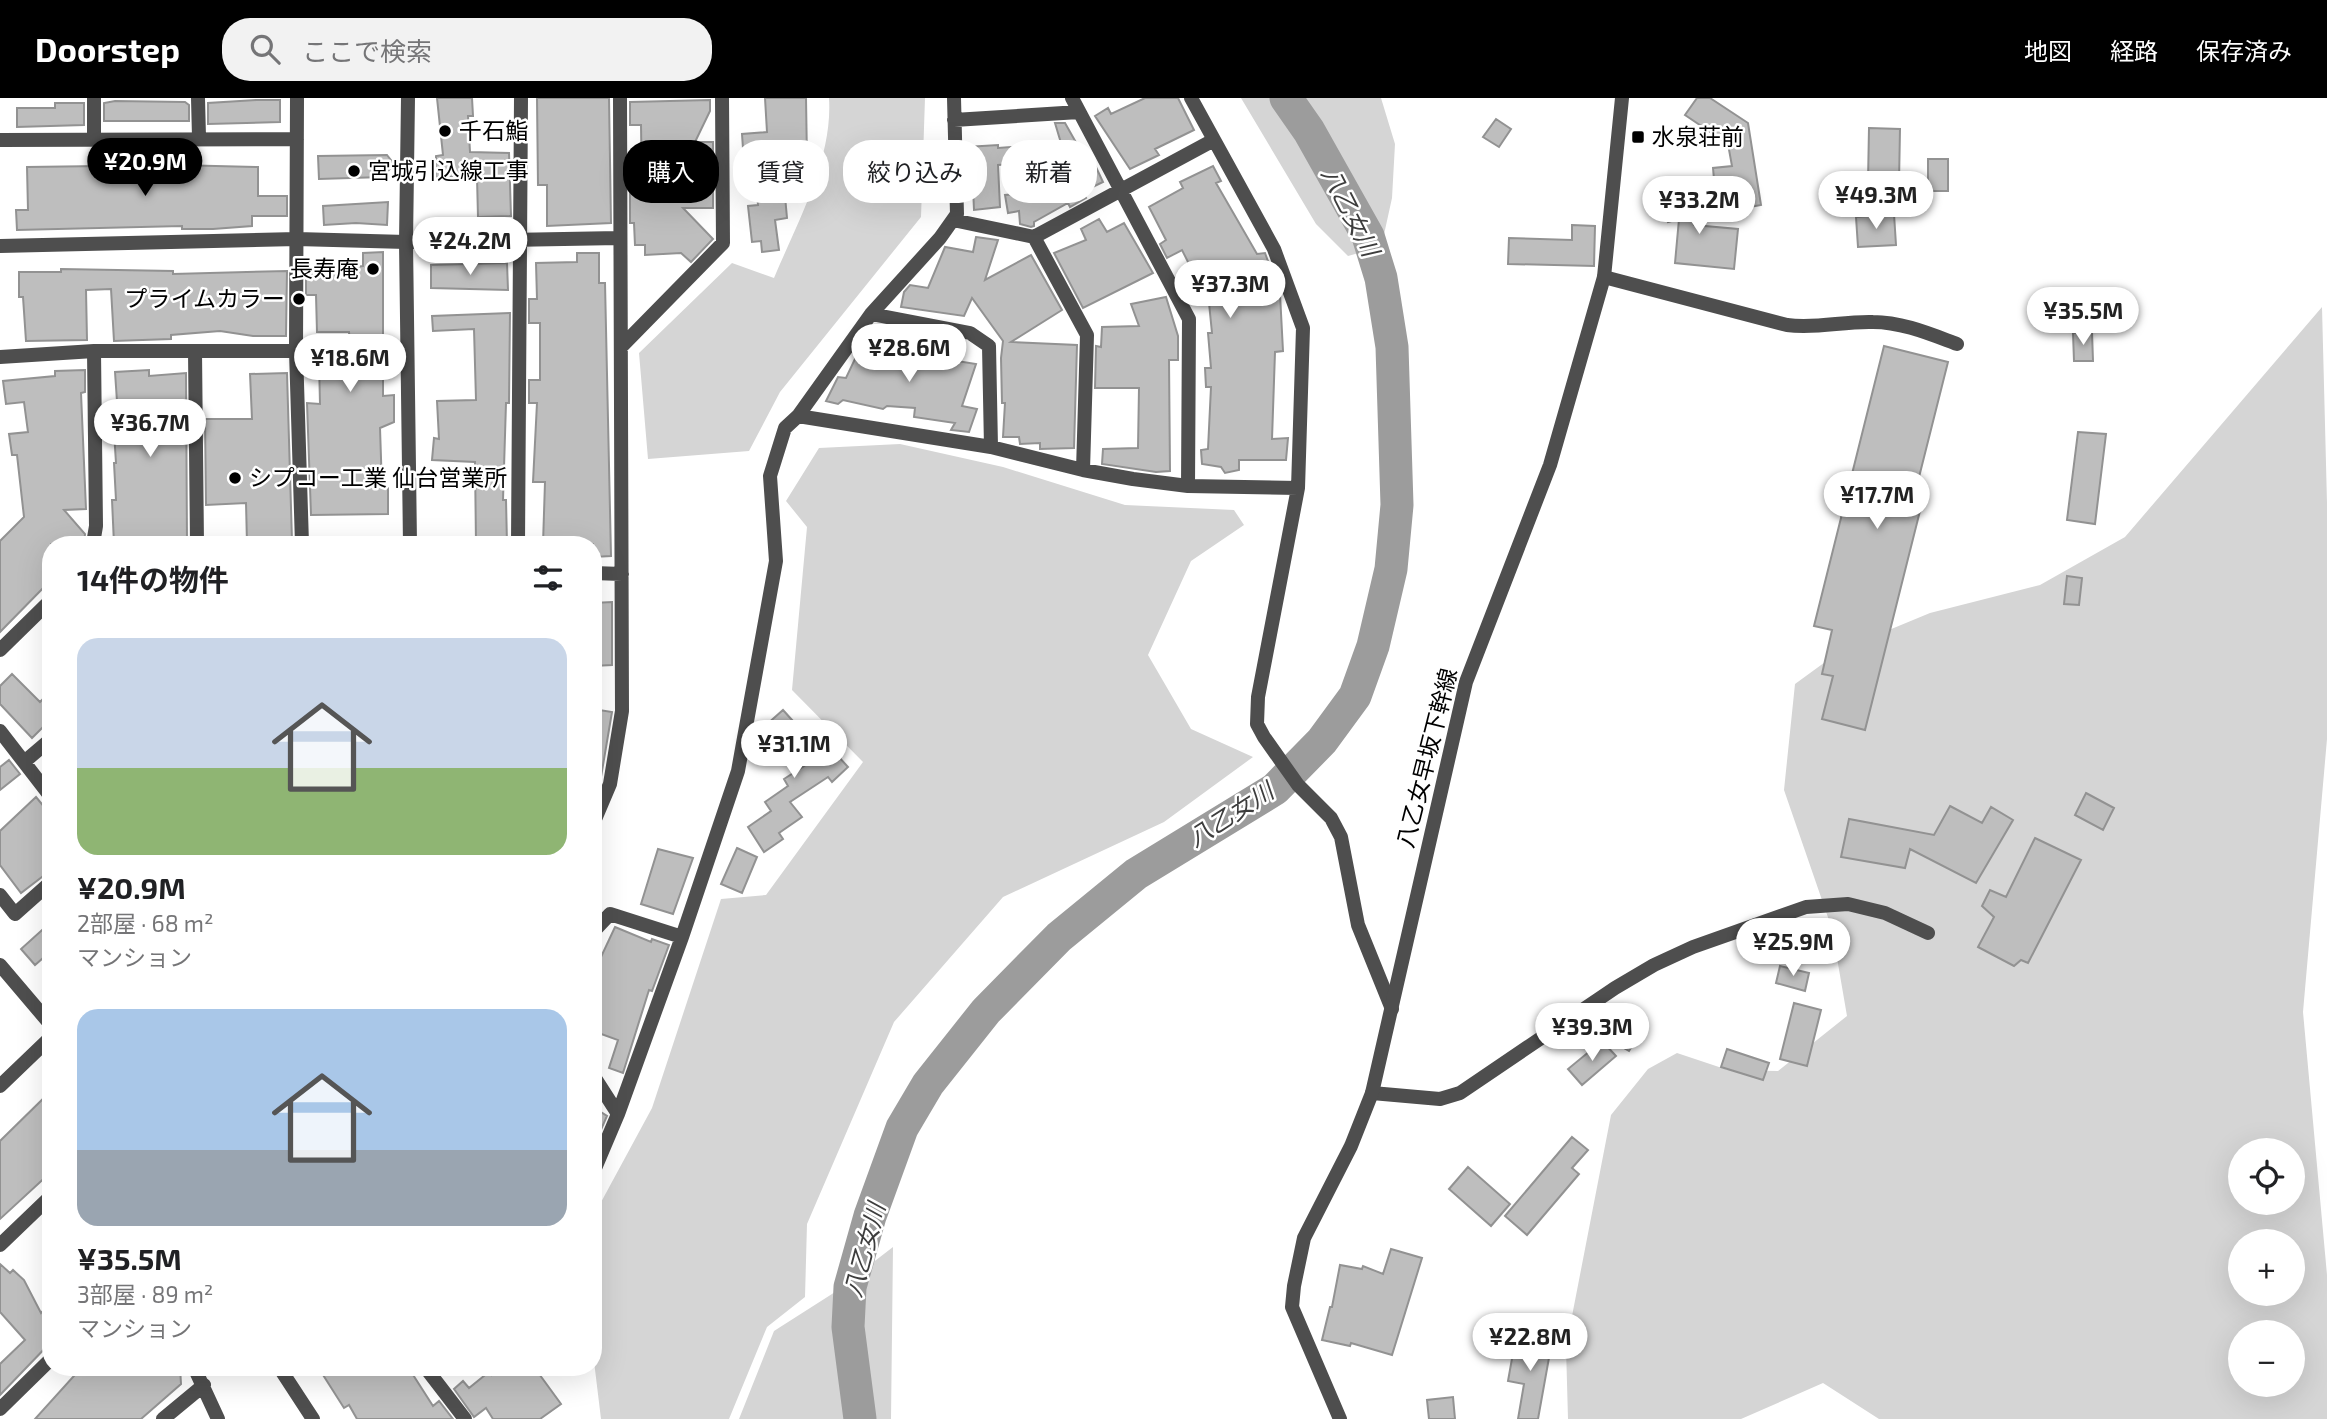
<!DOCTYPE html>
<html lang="ja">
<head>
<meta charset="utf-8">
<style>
	:root { --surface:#fff; --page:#f2f2f2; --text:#202124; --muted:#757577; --accent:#000 }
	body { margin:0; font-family:"Exo 2","Noto Sans JP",sans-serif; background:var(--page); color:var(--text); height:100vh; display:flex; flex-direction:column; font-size:26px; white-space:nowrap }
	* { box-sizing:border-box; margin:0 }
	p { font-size:23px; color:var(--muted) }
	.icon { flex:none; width:38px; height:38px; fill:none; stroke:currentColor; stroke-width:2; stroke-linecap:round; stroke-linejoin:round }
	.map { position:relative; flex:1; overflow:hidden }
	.drawer { position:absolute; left:42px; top:438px; width:560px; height:840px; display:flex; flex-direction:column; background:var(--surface); border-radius:28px; box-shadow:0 7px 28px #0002 }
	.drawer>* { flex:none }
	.banner { position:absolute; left:623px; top:42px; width:665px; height:63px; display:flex; gap:14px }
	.controls { position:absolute; left:2228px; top:1040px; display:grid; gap:14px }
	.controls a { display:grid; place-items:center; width:77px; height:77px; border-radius:50%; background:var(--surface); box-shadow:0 7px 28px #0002; font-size:35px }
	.price { position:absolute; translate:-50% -60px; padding:0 16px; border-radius:24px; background:#fff; color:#222; font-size:23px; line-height:46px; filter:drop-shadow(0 2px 4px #0008) }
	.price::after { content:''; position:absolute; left:50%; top:42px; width:21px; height:16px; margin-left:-10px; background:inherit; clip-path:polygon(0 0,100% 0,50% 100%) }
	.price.on { background:var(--accent); color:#fff }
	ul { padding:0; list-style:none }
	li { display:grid; align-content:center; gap:14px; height:371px; padding:0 35px }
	li span { display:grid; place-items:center; height:217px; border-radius:21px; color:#555 }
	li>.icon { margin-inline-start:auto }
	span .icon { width:126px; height:126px; fill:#fffc; stroke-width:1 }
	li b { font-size:30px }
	h2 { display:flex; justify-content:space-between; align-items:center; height:84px; padding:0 35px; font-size:30px }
	.pill { padding:0 24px; border-radius:28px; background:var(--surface); box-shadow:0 7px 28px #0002; font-size:24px; line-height:63px }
	.pill.on { background:var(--accent); color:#fff }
	header { display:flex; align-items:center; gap:42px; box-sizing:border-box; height:98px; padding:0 35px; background:var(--accent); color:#fff }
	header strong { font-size:33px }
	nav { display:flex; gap:38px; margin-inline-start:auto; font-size:24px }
	.search { width:490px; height:63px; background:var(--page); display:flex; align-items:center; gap:18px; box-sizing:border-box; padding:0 24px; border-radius:28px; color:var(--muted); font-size:26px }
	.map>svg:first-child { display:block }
	.green { fill:#d5d5d5; fill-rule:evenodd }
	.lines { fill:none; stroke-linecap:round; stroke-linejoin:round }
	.river { stroke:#9c9c9c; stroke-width:33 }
	.building { fill:#bebebe; stroke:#929292; stroke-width:2 }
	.minor { stroke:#4e4e4e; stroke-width:14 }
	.tertiary { stroke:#4e4e4e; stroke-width:14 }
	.poi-dot { fill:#000; stroke:#fff; stroke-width:2.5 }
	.labels { text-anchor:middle; stroke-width:5; stroke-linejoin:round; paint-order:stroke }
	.poi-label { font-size:23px; fill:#000; stroke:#fff; text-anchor:start }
	.street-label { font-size:23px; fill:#000; stroke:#fff }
	.water-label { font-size:24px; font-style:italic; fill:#3d3d3d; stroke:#fff }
</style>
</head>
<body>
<header>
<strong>Doorstep</strong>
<div class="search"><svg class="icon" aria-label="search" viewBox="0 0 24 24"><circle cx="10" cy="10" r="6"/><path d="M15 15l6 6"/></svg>ここで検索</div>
<nav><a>地図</a><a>経路</a><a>保存済み</a></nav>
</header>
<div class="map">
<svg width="2327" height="1321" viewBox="0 0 2327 1321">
	<rect width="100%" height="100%" fill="#fff"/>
	<path class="green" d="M829,0H925L921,119L780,294L749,353L648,361L639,255L732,165L774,180C797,125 833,61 829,0Z
		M1241,0H1381L1395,46L1392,100L1383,141L1373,151L1348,158L1316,126Z
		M2322,209L2327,405V641L2303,914L2327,1177V1321H1879L1823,1285L1741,1321H1568L1566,1249L1611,1017L1648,971L1677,955L1728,972L1778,973L1847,918L1832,831L1784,692L1795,586L1843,551L1930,515L2040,487L2125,439ZM2240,1052H2292V1104H2240ZM2240,1143H2292V1195H2240ZM2240,1234H2292V1286H2240Z
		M900,346L1003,369L1125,407L1234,412L1244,427L1191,463L1148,557L1191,631L1253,659L1164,724L1003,799L894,924L807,1126L805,1199L767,1229L729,1321H601L593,1255V1119L652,1010L721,801L766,797L863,664L792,592L807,429L786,403L819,350Z
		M893,1149L891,1321H739L774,1233L832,1196Z"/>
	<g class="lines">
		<path class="river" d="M860,1321L848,1229L850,1189L870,1118L902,1030L928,986L986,913L1059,839L1136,776L1275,691L1322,643L1355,598L1373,548L1391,471L1397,407L1392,249L1381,180L1368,138L1309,33L1286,0"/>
	</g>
	<path class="building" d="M437,0H472L473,18H468L470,54L509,55L511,118L478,119L477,79H436V58L443,57Z
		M537,0H609L611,125L547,128V87H538Z
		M765,0H806L807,62L788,63L791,98H785L787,120L775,122L779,152L762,154L761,143L752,144L748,108L758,107L754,64L744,65L742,36L767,34Z
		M1145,0H1178L1194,32L1155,51L1159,57L1130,71L1095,18L1108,10L1111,16Z
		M1697,0H1710L1748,25L1761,107L1739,111L1736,90L1715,93L1713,70L1732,68L1728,46L1685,17Z
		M256,2H280V24L208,26V5Z
		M710,2V13L695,44H713V110H683L713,141L691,164L681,155L645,157V147H635L634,125H630V93H642L641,27H630V4Z
		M115,3L185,4L189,7V23H104V5Z
		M55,5H84V27L17,29V10H55Z
		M1496,21L1511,31L1499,49L1483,39Z
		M1055,25H1065L1091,71L1096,69L1103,84L1082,94L1086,100L1070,109L1068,105L1034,124V128L1031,129L1020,126L1019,113L1008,115L1005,97L1017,96V88L1027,87L1031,102L1060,86L1049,64L998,67L1000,109L974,112L972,67H966V49L998,47V50L1061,45Z
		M1869,30L1900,31L1899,85L1868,84Z
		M387,57L394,66L383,79L319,81L318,58Z
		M1928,61H1948V93H1928Z
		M175,67L258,69V98H287V118H252V128L213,131H182V128L17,132L16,112H28L27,69Z
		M1213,68L1221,83L1216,85L1257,156L1265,155L1280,196L1283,253L1275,254L1272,341L1288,340L1286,362H1239V372L1225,375L1221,369L1202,366L1201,352L1208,351L1211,289H1206L1205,270H1211L1208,235H1212L1207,185L1200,188L1182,152L1167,160L1160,146L1166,142L1149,109L1183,90L1180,84Z
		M1681,88L1694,127L1738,131L1734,171L1675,165L1679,121L1668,124L1659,95Z
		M388,104L387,127L356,125L324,127L323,108Z
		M1894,116L1896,147L1858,149L1856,119Z
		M1099,121L1107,134L1124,125L1153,175L1083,210L1054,155L1086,142L1081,131Z
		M1572,127L1595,128L1594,168L1508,166L1509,140L1572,142Z
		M976,139L998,142L985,182L1031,157L1062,212L1011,244L1077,247L1074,350L1040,351V345L1020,346L1019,339H1003L1005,305H1002L1001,260L1003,243L972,200L964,218L901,209L904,194L910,187L928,190L945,149L973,154Z
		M383,154V298L394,297V324L380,330L382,390H388V416L311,417L307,305L320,306L319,263L351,262L349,234H317L316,197H306V174L363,168V155Z
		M577,155H599V185H605L611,458L593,459V446H543L545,384H533L537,305H529V282H540V225H529V201H537L536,165L577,164Z
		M507,165L508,192L431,190V167Z
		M61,171L173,173V176L287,173L286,238H253L220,233L171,237V241L114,243L111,191L86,192L87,242L26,243L23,199H19V174H61Z
		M1166,199L1178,238V262H1169L1170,373L1156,374L1102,366L1103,351L1138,350L1139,290H1095L1096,248L1101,249L1102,229L1139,228L1131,206Z
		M510,215L509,305H506L503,402H506L507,446H476L475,364L432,362L434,340L439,341L437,303L476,302L474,231L433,233L432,218Z
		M2092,234L2093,263H2074L2073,235Z
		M863,244L934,254L932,259L976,266L962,308L977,311L969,334L951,332L955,325L914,319L915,310L887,308L883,311L843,302L838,306L826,303L838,279L846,280Z
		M1884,248L1948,264L1915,395L1924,397L1865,632L1822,621L1833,578L1822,576L1832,532L1814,528Z
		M85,272V294L81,295L86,411L64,412L85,436L84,446H51V482L0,534V443L24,419L17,357H12L9,336L28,334L24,304L6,306L3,283L55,278V273Z
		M149,272V278L186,275L187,446H114L112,402H116L114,365H116L113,318H118L115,274Z
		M287,275L292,443L247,445L246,405L206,407L205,321H252L250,276Z
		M2078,334L2106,336L2095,426L2067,422Z
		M2067,478L2082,480L2079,507L2064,506Z
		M612,504V567L593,568V505Z
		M12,576L40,604L51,593V621L32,640L0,606V588Z
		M593,611L612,614L601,679L593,678Z
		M783,612L820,653L827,646L848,669L832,684L828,679L790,704L802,719L779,735L783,741L764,754L748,729L771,713L765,704L788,688L784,681L804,668L766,627Z
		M9,662L20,676L0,692V669Z
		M2086,695L2114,710L2103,732L2075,717Z
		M36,699L51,717V772L21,795L0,767V733Z
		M1950,708L1982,725L1991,709L2013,722L1976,785L1910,751L1905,770L1841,759L1849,721L1934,737Z
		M2035,740L2081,762L2028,865L2021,862L2014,868L1978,849L1994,819L1982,808L1990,792L2006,799Z
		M737,750L757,759L742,795L721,786Z
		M658,751L693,760L673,816L641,806Z
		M51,824V853L35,867L21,851Z
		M615,829L651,844L652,841L669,847L652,893L649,892L623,975L609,970L618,942L593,933V876Z
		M1780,868L1809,875L1805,893L1776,885Z
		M1794,905L1821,912L1807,968L1780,961Z
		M1632,916L1646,925L1629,953L1615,945Z
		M1602,943L1616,958L1582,987L1568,971Z
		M1727,951L1769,965L1763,982L1721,969Z
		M51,993V1074L0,1121V1043Z
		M593,1009L607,1018L593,1050Z
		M1572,1039L1588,1052L1572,1070L1579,1076L1527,1137L1505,1118Z
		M1468,1069L1510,1106L1491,1128L1449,1091Z
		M1391,1151L1422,1160L1392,1257L1351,1245L1350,1248L1322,1242L1330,1209H1332L1340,1167L1362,1171L1363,1168L1383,1176Z
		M0,1166L10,1175L13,1172L24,1182L41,1215L51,1204V1244L0,1297V1266L25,1242L0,1214Z
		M1516,1238L1552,1243L1538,1321H1518L1524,1286L1508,1283Z
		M82,1269H180L181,1286L141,1321H35Z
		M318,1269H408L433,1308L439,1303L453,1321H357L349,1307L344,1310Z
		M504,1269H534L561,1306L540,1321H493L486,1310L474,1319L454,1291L463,1283L469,1290L490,1273L492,1277Z
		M1453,1299L1455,1321H1429L1427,1302Z"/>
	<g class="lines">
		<path class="minor" d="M198,0L199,39
			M297,0L296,253L302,446
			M1072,0L1189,221L1188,388
			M1191,0L1274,151L1303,230L1298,390L1258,599L1257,626L1264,639L1298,687L1331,720L1341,739L1358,827L1392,911
			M954,22L1079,14
			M94,40V0
			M0,42L297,41
			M953,122L1034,139L1212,43
			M1034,139L1087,237L1083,372
			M0,148L297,141L406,144L619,140
			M1604,179L1787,227C1817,231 1843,223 1873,224C1902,224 1930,236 1957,246
			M871,216L970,235L989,248L991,349
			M622,248L723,145L722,0
			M195,253L197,446
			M0,259L94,253H296
			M798,318L991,349L1083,372L1133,381L1188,388L1298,390
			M93,446L96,428L94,253
			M518,446L521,0
			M593,475L622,476
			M0,552L51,502
			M0,633L51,699
			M24,664L51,641
			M593,726L610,686L622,613L620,0
			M0,797L15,816L51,784
			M593,834L610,816L682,839
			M593,977L618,1016
			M1372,995L1440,1001L1460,995L1615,890L1654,867L1693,849L1806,809L1848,806L1885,815L1928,835
			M593,1075L618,1016L682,839L738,673L776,463L770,378L785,330L798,318L871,216L940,140L957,116L954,0
			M0,1147L51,1098
			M194,1269L218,1321
			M425,1269L465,1321
			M0,1311L51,1261
			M163,1321L204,1287"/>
		<path class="tertiary" d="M408,0L406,144L410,446
			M0,867L51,927
			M0,988L51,939
			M279,1269L313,1321
			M1340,1321L1292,1209L1294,1188L1304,1140L1351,1048L1372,995L1466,584L1550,367L1604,179L1622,0"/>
	</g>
	<g class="poi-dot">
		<circle cx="445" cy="33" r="7"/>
		<rect x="1631" y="32" width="14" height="14" rx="3.5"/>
		<circle cx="354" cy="73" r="7"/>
		<circle cx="373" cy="171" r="7"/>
		<circle cx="299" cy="201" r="7"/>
		<circle cx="235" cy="380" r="7"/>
	</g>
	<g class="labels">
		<g class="poi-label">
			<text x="459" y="41">千石鮨</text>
			<text x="1652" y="47">水泉荘前</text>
			<text x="368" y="81">宮城引込線工事</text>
			<text x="359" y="179" text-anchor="end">長寿庵</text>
			<text x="285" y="209" text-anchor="end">プライムカラー</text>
			<text x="249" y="388">シプコー工業 仙台営業所</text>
		</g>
		<g class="street-label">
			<text transform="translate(1427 660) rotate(-76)" y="8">八乙女早坂下幹線</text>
		</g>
		<g class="water-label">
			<text transform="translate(1350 114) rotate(63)" y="8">八乙女川</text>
			<text transform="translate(1231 717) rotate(-33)" y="8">八乙女川</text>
			<text transform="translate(865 1152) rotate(-75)" y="8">八乙女川</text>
		</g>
	</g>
</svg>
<div class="controls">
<a><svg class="icon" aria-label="locate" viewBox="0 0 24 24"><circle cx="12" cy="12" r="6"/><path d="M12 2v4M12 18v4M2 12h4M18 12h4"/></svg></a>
<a>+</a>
<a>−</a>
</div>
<b class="price on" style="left:145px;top:100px">¥20.9M</b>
<b class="price" style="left:1876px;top:133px">¥49.3M</b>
<b class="price" style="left:1699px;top:138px">¥33.2M</b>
<b class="price" style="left:470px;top:179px">¥24.2M</b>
<b class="price" style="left:1230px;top:222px">¥37.3M</b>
<b class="price" style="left:2083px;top:249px">¥35.5M</b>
<b class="price" style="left:909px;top:286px">¥28.6M</b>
<b class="price" style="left:350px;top:296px">¥18.6M</b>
<b class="price" style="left:150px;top:361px">¥36.7M</b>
<b class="price" style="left:1877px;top:433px">¥17.7M</b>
<b class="price" style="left:794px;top:682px">¥31.1M</b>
<b class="price" style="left:1793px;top:880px">¥25.9M</b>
<b class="price" style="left:1592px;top:965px">¥39.3M</b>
<b class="price" style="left:1530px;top:1275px">¥22.8M</b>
<div class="banner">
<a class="pill on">購入</a>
<a class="pill">賃貸</a>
<a class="pill">絞り込み</a>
<a class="pill">新着</a>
</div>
<section class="drawer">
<h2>14件の物件<svg class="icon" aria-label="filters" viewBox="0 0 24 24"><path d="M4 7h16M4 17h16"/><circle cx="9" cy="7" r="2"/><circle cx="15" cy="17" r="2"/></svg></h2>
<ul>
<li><span style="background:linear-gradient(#c9d6e8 60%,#8fb573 0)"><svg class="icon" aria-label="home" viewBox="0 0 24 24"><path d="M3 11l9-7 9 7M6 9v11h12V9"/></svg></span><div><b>¥20.9M</b><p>2部屋 · 68 m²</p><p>マンション</p></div></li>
<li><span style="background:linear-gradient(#a9c7e8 65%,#9aa5b1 0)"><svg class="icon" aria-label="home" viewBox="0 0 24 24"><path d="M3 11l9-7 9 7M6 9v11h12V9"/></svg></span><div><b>¥35.5M</b><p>3部屋 · 89 m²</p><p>マンション</p></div></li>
</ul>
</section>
</div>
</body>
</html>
